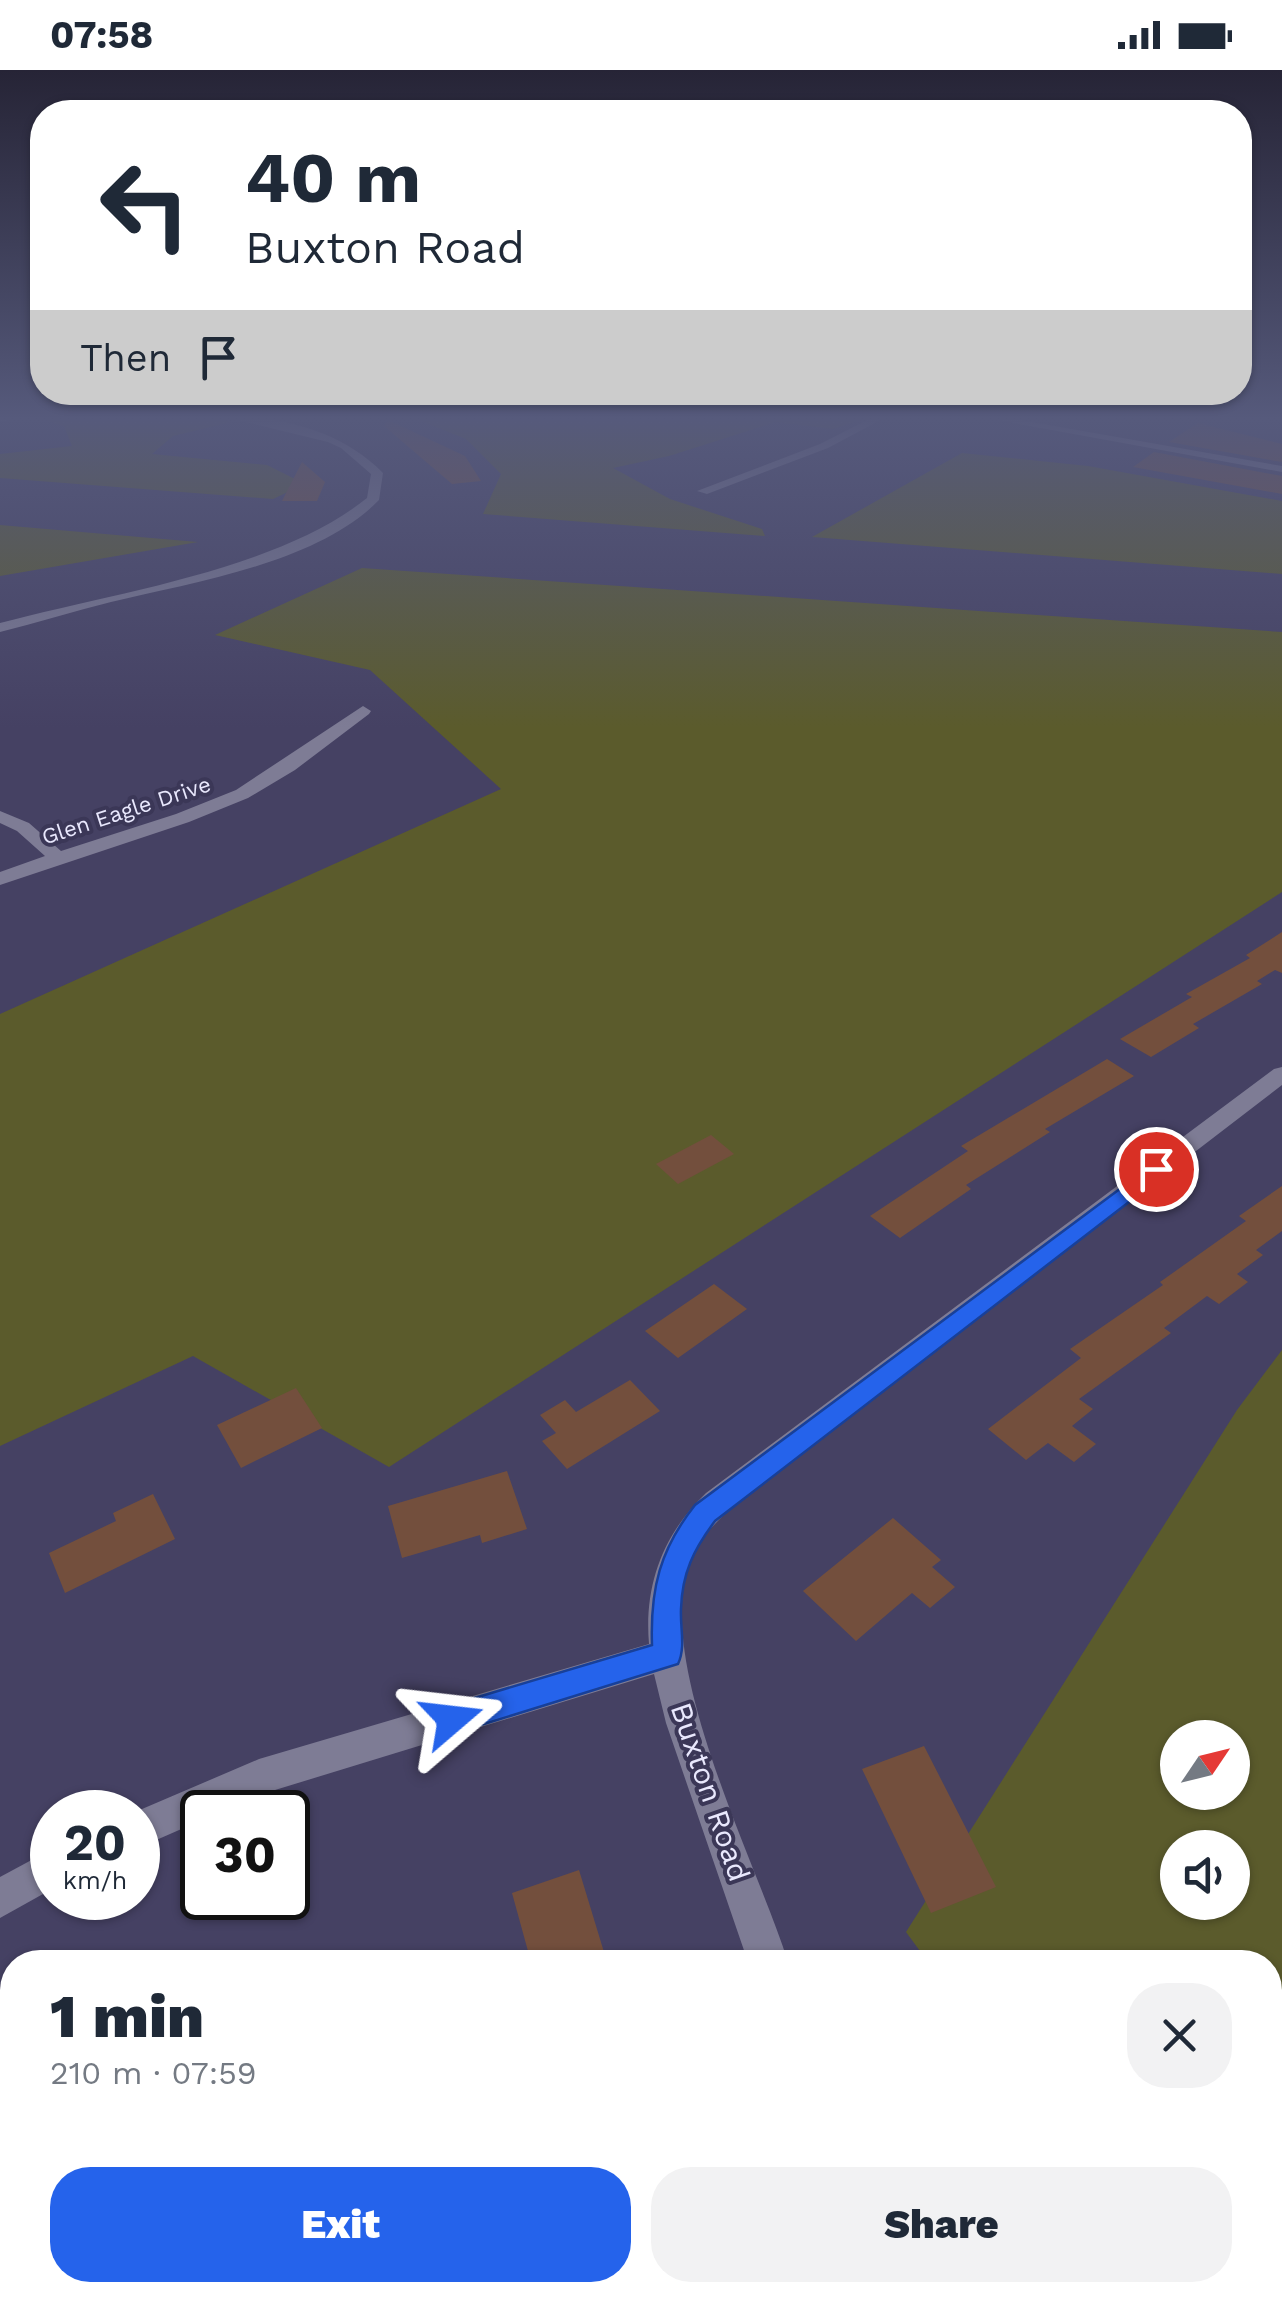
<!DOCTYPE html>
<html lang="en">
<head>
<meta charset="utf-8">
<style>
	:root { --surface:#fff; --page:#f2f2f3; --text:#1f2937; --muted:#747a83; --accent:#2563eb }
	body { margin:0; font-family:"Work Sans",sans-serif; background:var(--page); color:var(--text); height:100vh; display:flex; flex-direction:column; font-size:38px; white-space:nowrap }
	* { box-sizing:border-box; margin:0 }
	p { font-size:32px; color:var(--muted) }
	.icon { flex:none; width:55px; height:55px; fill:none; stroke:currentColor; stroke-width:2; stroke-linecap:round; stroke-linejoin:round }
	.map { position:relative; flex:1; overflow:hidden }
	.side { position:absolute; left:0px; top:1880px; width:1282px; height:352px; display:flex; flex-direction:column; background:var(--surface); border-radius:40px 40px 0 0; box-shadow:0 2px 8px #0004 }
	.side>* { flex:none }
	.banner { position:absolute; left:30px; top:30px; width:1222px; height:305px; border-radius:40px; box-shadow:0 2px 8px #0004; background:#fff; color:var(--text); overflow:hidden }
	.needle { width:65px; rotate:55deg }
	.controls { position:absolute; left:1160px; top:1650px; display:grid; gap:20px }
	.controls a { display:grid; place-items:center; width:90px; height:90px; border-radius:50%; background:var(--surface); box-shadow:0 2px 8px #0004; font-size:50px }
	.speed { position:absolute; left:30px; top:1720px; display:flex; gap:20px; font-size:50px; font-weight:700; text-align:center }
	.speed>* { display:grid; place-content:center; width:130px; height:130px; border-radius:50%; background:var(--surface); box-shadow:0 2px 8px #0004; line-height:1 }
	.speed small { font-size:25px; font-weight:400 }
	.speed .limit { border:5px solid #111; border-radius:15px; background:#fff; color:#111 }
	.pin { position:absolute; display:grid; place-items:center; width:85px; height:85px; color:#fff; margin:-42px; border:5px solid #fff; border-radius:50%; box-shadow:0 2px 10px #0007 }
	.me { position:absolute; width:110px; margin:-55px; rotate:73deg; stroke-linejoin:round; filter:drop-shadow(0 0 8px #0008) }
	.turn { display:flex; align-items:center; gap:35px; height:210px; padding:0 50px; font-size:45px }
	.turn .icon { width:130px; height:130px; stroke-width:2.5 }
	.turn b { display:block; font-size:70px; line-height:85px }
	.then { display:flex; align-items:center; height:95px; padding:0 50px; background:#0003; gap:20px; font-size:38px }
	.round { display:grid; place-items:center; flex:none; width:105px; height:105px; border-radius:40px; background:var(--page) }
	.head { display:flex; align-items:center; justify-content:space-between; height:170px; padding:0 50px }
	h1 { font-size:60px; font-weight:800; line-height:75px }
	.primary-button { display:flex; gap:20px; margin-top:auto; padding:20px 50px }
	.primary-button a { flex:1; height:115px; border-radius:40px; background:var(--accent); color:#fff; font-size:40px; font-weight:800; line-height:115px; text-align:center }
	.primary-button a+a { background:var(--page); color:var(--text) }
	.status { display:flex; justify-content:space-between; align-items:center; height:70px; padding:0 50px; background:var(--surface); direction:ltr }
	.status svg { height:28px; fill:currentColor }
	.map>svg:first-child { display:block }
</style>
</head>
<body>
<div class="status"><b>07:58</b><svg viewBox="0 0 49 12"><path d="M0 12V9h3v3zM5 12V6h3v6zM10 12V3h3v9zM15 12V0h3v12zM26 1h20v11H26zM47 4h2v5h-2z"/></svg></div>
<div class="map">
<svg width="1282" height="2232" viewBox="0 0 1282 2232">
	<rect width="100%" height="100%" fill="#454163"/>
	<g fill="#5b5b2c" fill-rule="evenodd">
		<path d="M33,346H116L122,350L199,346L231,352L173,366L152,384L267,395L305,414L273,429L0,408V384L72,376L64,356Z"/>
		<path d="M409,346H866L869,347L833,359L776,352L669,386L613,398L670,429L762,459L765,466L483,444L501,404L466,369Z"/>
		<path d="M962,383L1088,396L1282,431V504L812,467Z"/>
		<path d="M0,455L198,472L0,506Z"/>
		<path d="M362,498L1282,562V822L389,1397L193,1286L0,1376V944L501,719L370,600L215,565Z"/>
		<path d="M1282,1280V2232H1179L1170,2220H1270V1892H928L906,1862L1237,1340ZM1178,1668H1232V1722H1178ZM1178,1778H1232V1832H1178Z"/>
		<path d="M254,2220H429L433,2232H241Z"/>
	</g>
	<g fill="#734f3d">
		<path d="M388,350L465,386L481,411L452,414L384,356Z"/>
		<path d="M1198,353L1282,374V392L1169,372Z"/>
		<path d="M1154,382L1282,406V424L1133,397Z"/>
		<path d="M302,392L325,412L317,431H282Z"/>
		<path d="M1282,862V903L1275,900L1257,911L1262,914L1193,954L1199,958L1151,987L1120,969L1192,927L1186,924L1250,888L1246,885Z"/>
		<path d="M1107,989L1134,1006L1045,1059L1050,1062L966,1115L971,1119L900,1168L870,1146L968,1081L961,1076Z"/>
		<path d="M711,1065L734,1084L678,1114L656,1094Z"/>
		<path d="M1282,1116V1161L1256,1180L1263,1185L1237,1204L1248,1212L1219,1234L1207,1226L1164,1258L1171,1263L1079,1329L1093,1339L1072,1356L1096,1374L1074,1392L1048,1373L1026,1390L988,1359L1081,1288L1070,1279L1163,1215L1160,1212L1246,1151L1239,1146Z"/>
		<path d="M714,1214L747,1239L678,1288L645,1261Z"/>
		<path d="M630,1310L660,1341L567,1399L542,1371L556,1363L540,1345L565,1330L576,1342Z"/>
		<path d="M296,1318L322,1358L241,1398L217,1355Z"/>
		<path d="M507,1401L527,1459L482,1473L480,1465L402,1488L388,1436Z"/>
		<path d="M153,1424L175,1469L65,1523L49,1483L116,1451L113,1443Z"/>
		<path d="M893,1448L941,1490L932,1497L955,1517L930,1538L912,1523L856,1571L803,1521Z"/>
		<path d="M924,1676L996,1817L931,1843L862,1699Z"/>
		<path d="M579,1800L607,1892H531L512,1823Z"/>
	</g>
	<g fill="none" stroke-linecap="round" stroke-linejoin="round">
		<g fill="#7e7c95" fill-rule="evenodd">
			<path d="M0,346H34L0,352Z"/>
			<path d="M221,346C280,346 341,360 383,403L379,430C318,493 194,512 111,532C74,541 37,553 0,562V553C112,523 278,500 367,428L371,404L341,378L328,372Z"/>
			<path d="M875,346H888L828,378L707,424L697,421L820,374Z"/>
			<path d="M975,346H998L1282,396V402Z"/>
			<path d="M363,636L371,641L369,644L295,700L248,728L189,752L0,815V802L45,786L17,761L0,753V741L29,753L61,781L176,744L236,720Z"/>
			<path d="M1282,997V1015L736,1434C719,1449 701,1466 692,1487C648,1585 757,1792 788,1892H748L666,1653L654,1604L262,1724L220,1742H202V1750L138,1778L135,1742L259,1689L649,1574C644,1515 663,1464 706,1423L1274,999Z"/>
			<path d="M52,1779V1819L0,1848V1807Z"/>
			<path d="M860,2220H906L911,2232H865Z"/>
		</g>
	</g>
	<linearGradient id="sky" x2="0" y2="1"><stop stop-color="#262436"/><stop offset="0.53" stop-color="#565a7c"/><stop offset="1" stop-color="#565a7c" stop-opacity="0"/></linearGradient>
	<rect width="1282" height="658" fill="url(#sky)"/>
	<path fill="#2563eb" stroke="#184099" stroke-width="2.5" d="M1156,1092L1167,1099L1164,1105L715,1451C694,1479 682,1503 681,1539C680,1558 686,1577 678,1594L452,1664L441,1659L436,1649L441,1638L652,1575C650,1519 660,1479 695,1435Z"/>
	<g text-anchor="middle" stroke-width="8" stroke-linejoin="round" paint-order="stroke">
		<g font-size="22" fill="#e9e8fd" stroke="#3b3757">
			<text transform="translate(126 740) rotate(-18)" y="8">Glen Eagle Drive</text>
		</g>
		<g font-size="30" fill="#e9e8fd" stroke="#3b3757">
			<text transform="translate(710 1722) rotate(71)" y="10">Buxton Road</text>
		</g>
	</g>
</svg>
<div class="controls">
<a><svg class="needle" viewBox="-14 -14 28 28"><path d="M0-13l5 13h-10z" fill="#e53935"/><path d="M0 13l5-13h-10z" fill="#747a83"/></svg></a>
<a><svg class="icon" aria-label="sound" viewBox="0 0 24 24"><path d="M4 9h4l5-4v14l-5-4H4zM17 9q2 3 0 6"/></svg></a>
</div>
<div class="speed"><div>20<small>km/h</small></div><div class="limit">30</div></div>
<div class="pin" style="left:1156px;top:1099px;background:#d93025"><svg class="icon" aria-label="arrive" viewBox="0 0 24 24"><path d="M6 21V4h12l-3 4 3 4H6"/></svg></div>
<svg class="me" style="left:452px;top:1649px" viewBox="-20 -20 40 40"><path d="M0-17L14 15 0 8-14 15z" fill="#2563eb" stroke="#fff" stroke-width="4"/></svg>
<div class="banner">
<div class="turn"><svg class="icon" aria-label="left" viewBox="0 0 24 24"><path d="M17 20v-9H6M10 6l-5 5 5 5"/></svg><div><b>40 m</b>Buxton Road</div></div>
<div class="then">Then<svg class="icon" aria-label="arrive" viewBox="0 0 24 24"><path d="M6 21V4h12l-3 4 3 4H6"/></svg></div>
</div>
<section class="side">
<div class="head"><div><h1>1 min</h1><p>210 m · 07:59</p></div><a class="round"><svg class="icon" aria-label="close" viewBox="0 0 24 24"><path d="M6 6l12 12M18 6L6 18"/></svg></a></div>
<div class="primary-button"><a>Exit</a><a>Share</a></div>
</section>
</div>
</body>
</html>
